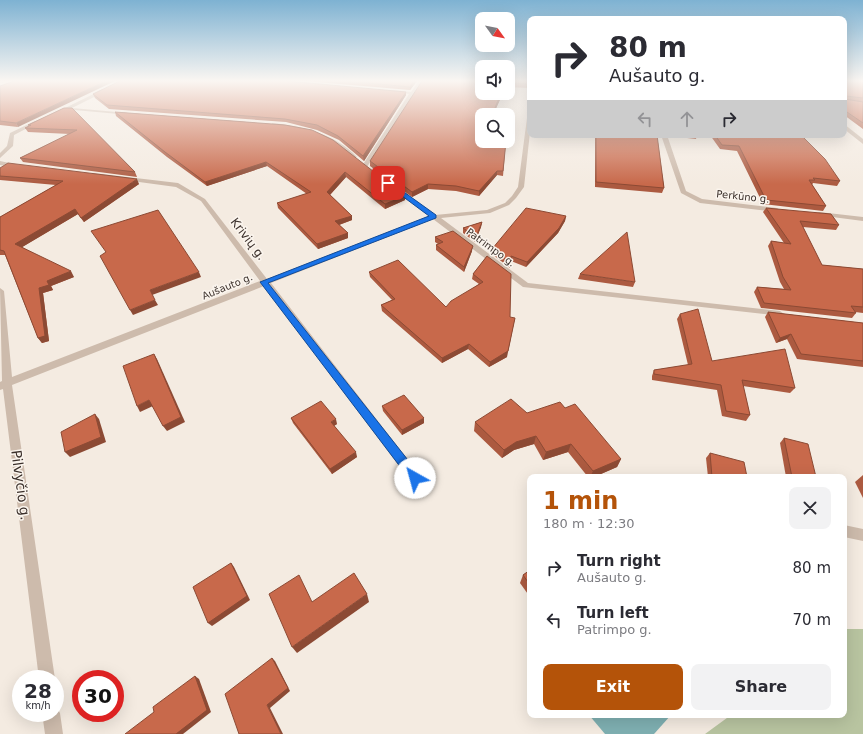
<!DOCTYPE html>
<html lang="en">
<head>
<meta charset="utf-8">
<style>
	:root { --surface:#fff; --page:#f2f2f3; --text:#2b2b33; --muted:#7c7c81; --accent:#b45309 }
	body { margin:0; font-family:"DejaVu Sans",sans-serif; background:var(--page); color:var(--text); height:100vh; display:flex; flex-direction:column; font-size:15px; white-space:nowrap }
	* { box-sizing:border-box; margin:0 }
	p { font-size:13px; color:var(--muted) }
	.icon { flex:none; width:22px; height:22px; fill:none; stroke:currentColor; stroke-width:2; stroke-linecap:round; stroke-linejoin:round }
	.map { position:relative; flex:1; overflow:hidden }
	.panel { position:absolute; left:527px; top:474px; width:320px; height:244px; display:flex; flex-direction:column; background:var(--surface); border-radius:8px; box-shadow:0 4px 16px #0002 }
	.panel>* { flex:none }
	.top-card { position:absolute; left:527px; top:16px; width:320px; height:122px; border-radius:8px; box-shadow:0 4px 16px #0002; background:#fff; color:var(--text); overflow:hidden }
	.needle { width:26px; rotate:123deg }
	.fabs { position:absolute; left:475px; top:12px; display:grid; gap:8px }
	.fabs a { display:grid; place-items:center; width:40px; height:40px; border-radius:8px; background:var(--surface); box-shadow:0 4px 16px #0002; font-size:20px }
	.speed { position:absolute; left:12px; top:670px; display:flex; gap:8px; font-size:20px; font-weight:700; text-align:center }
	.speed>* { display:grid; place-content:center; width:52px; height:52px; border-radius:50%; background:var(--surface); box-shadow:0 4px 16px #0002; line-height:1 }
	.speed small { font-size:10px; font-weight:400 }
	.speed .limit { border:6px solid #d22; background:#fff; color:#111 }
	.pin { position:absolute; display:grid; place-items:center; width:34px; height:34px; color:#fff; margin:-17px; border-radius:8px; box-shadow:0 2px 6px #0006 }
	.me { position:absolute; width:44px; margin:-22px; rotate:322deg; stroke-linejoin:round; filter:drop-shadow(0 0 3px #0008) }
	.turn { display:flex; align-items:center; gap:14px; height:84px; padding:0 16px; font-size:18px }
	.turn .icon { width:52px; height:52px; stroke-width:2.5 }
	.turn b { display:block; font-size:28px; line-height:34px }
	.lanes { display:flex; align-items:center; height:38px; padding:0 16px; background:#0003; justify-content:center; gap:20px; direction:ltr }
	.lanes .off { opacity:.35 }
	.round { display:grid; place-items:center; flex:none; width:42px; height:42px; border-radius:8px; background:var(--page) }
	.summary { display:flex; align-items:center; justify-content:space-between; height:68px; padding:0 16px }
	h1 { font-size:24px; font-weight:700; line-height:30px; color:var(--accent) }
	.action { display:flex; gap:8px; margin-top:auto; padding:8px 16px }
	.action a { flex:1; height:46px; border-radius:8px; background:var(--accent); color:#fff; font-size:16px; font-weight:700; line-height:46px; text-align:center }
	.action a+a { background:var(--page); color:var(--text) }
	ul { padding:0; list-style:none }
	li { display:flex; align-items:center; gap:12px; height:52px; padding:0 16px }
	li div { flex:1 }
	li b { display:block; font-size:15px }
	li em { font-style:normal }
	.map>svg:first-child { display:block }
</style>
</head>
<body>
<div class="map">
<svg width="863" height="734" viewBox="0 0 863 734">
	<rect width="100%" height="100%" fill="#f4ebe1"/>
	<path fill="#b8c4a0" d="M844,629H863V734H705L731,715H844Z"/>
	<path fill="#7fb0b2" d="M589,715H671L654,734H605Z"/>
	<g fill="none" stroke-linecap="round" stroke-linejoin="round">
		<g fill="#cdbbac" fill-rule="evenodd">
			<path d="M120,81H126L72,108L128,113L130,115L63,109Z"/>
			<path d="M419,81H423L367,167H363L362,166L409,94L392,91L394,90L411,92Z"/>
			<path d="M530,109V132L524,187L516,198L509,205L490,213L441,218L528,283L780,311L784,314L783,316L523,287L433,219L271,283L419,474L421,478L419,482L415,483L411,482L264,286L12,385L55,679H39L3,389L0,390V382L2,381L0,288L4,291L12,377L260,281L201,201L176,187L95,176L93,175V173L178,183L205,199L267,279L429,216L393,189V187H397L435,215L487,210L505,203L512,196L518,187L528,110Z"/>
			<path d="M35,121L39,122L14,135L13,146L0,158V153L7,146L10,133Z"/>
			<path d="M272,123C303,126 335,134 357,157L352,158C335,145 317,133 296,129C287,128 279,128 270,126Z"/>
			<path d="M844,124L863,139V144L844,129Z"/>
			<path d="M661,135H667L686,191L702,199L777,208L780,210L777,212L700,203L681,193Z"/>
			<path d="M0,161L23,166L20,168L0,165Z"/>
			<path d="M819,212L863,217V221L817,215L816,214Z"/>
			<path d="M844,525L863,529V541L844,537Z"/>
			<path d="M55,706L60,713L63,734H45L42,713H55Z"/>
		</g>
	</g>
	<g fill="#ac5a40">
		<path d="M305,81H417L410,90Z"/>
		<path d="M508,81H530V88L508,87Z"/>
		<path d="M844,81H863V102L852,101L863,102V129L844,115Z"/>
		<path d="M0,86L18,127L0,125Z"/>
		<path d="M406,92V95L364,161L339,140L317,130L286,122L109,109L95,98L93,94Z"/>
		<path d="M482,93H503L493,115H482V141H506L503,176L497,175L479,196L456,191L428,189L412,197L370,166V161Z"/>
		<path d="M64,108L135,172L137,177L23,162L20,158L70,134L28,132L25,128L29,126L28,125Z"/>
		<path d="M115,112L285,125L405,196V200L385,209L346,177L330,195L352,216V220L339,225L348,233V238L318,249L278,208L277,203L307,194L267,166L207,186L167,157L116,116Z"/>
		<path d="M595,135H657L664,188L662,193L595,187Z"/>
		<path d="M668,135H697L696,139L669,136Z"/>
		<path d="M710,135H801L840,181L837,186L813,183L812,185L826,206L823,211L763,204L737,151L720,149Z"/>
		<path d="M0,168L139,184L84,222L78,214L22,247L74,277L51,286L53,290L43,293L49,341L42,343L38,338L5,255H0V217L56,185L0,180Z"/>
		<path d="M766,208L839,225L836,230L803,227L822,265L863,269V313L855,312L856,313L852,318L761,308L754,292L757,287L784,289L780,282L768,246L771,241L784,243L763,212Z"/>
		<path d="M566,216L565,221L558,233L526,267L511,261L510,268L492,254V249Z"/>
		<path d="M482,222L481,227L475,242L463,233V228Z"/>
		<path d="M435,237L472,251L464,272L436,250V245L438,244L435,242Z"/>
		<path d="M487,256L507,357L489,367L468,349L442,363L382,311L381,305L392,300L370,277L369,272L446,307L479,284L472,279L473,274Z"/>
		<path d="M580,274L635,282L633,287L578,279Z"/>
		<path d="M768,312L863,323V367L797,359L787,339L776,343L765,317Z"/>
		<path d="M680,314L712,361L795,388L790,393L743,386L750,415L746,421L722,416L717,390L652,380V376L654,370L688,365L677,319Z"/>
		<path d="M382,406L424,423L402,435L383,411Z"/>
		<path d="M565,408L621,459L617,467L594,477H588L568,452L543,460L534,444L514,450L502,458L474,431L475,422L527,413Z"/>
		<path d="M291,418L337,424L334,426L357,457L332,474L293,423Z"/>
		<path d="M784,438L816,477H786L780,443Z"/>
		<path d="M710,453L747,477H708L706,458Z"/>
		<path d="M863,475V498L855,482Z"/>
		<path d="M530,570V597L520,583L523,575Z"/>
	</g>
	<g fill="#8c4a34">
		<path d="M106,81H115L18,127L16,123Z"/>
		<path d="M414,81H417L410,90V87Z"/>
		<path d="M406,92V95L364,161L363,156Z"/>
		<path d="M501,93H503L493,115H492Z"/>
		<path d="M266,162L267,166L207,186L205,182Z"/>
		<path d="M497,171V175L479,196V191Z"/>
		<path d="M345,172L346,177L328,197L327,192Z"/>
		<path d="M137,179L139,184L84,222L81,218Z"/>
		<path d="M428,184V189L412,197V192Z"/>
		<path d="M405,196V200L385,209V204Z"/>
		<path d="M75,209L78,214L19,249L15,244Z"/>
		<path d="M352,216V220L336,226L335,221Z"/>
		<path d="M566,216L565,221L558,233L526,267L527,262Z"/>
		<path d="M482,222L481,227L475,242L476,237Z"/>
		<path d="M348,233V238L318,249L317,244Z"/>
		<path d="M473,246L472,251L464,272V267Z"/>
		<path d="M71,271L74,277L51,286L53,290L43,293L49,341L42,343L38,338L39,288L47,281Z"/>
		<path d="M199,272L201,277L152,295L150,290Z"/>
		<path d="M155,300L158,305L133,315L130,310Z"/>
		<path d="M515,318L507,357L489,367L490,362Z"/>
		<path d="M791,334L787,339L776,343L780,338Z"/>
		<path d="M469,344L468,349L442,363V358Z"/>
		<path d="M154,354L157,359L185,422L167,431L163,426Z"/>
		<path d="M149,400L153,406L140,412L137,406Z"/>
		<path d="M95,414L99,419L106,442L70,457L65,452Z"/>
		<path d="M424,418V423L402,435V430Z"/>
		<path d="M336,419L337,424L332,427L331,422Z"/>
		<path d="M536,436L534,444L514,450L502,458L504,450L516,442Z"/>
		<path d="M571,444L568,452L543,460L546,452Z"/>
		<path d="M356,452L357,457L332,474L330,469Z"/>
		<path d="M621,459L617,467L594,477H590L593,471Z"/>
		<path d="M231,563L234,567L250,600L212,626L208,623Z"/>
		<path d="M367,594L369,602L297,653L292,647Z"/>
		<path d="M272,658L275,661L290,691L270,708L283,734H281L267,705Z"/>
		<path d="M195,676L199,679L211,712L183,734H176Z"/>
	</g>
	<g fill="#c8694b" stroke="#8c4a34">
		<path d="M14,81H106L16,123L0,121V86Z"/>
		<path d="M120,81H287L406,92L363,156L338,136L317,125L285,119L107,105L93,94Z"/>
		<path d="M346,81H414L410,87Z"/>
		<path d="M422,81H482V93H501L492,115H482V141H506L503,171H497L479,191L456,186L428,184L412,192L370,161Z"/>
		<path d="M508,81H530V84L508,83Z"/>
		<path d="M844,81H863V98L846,96L845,99L863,102V123L844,110Z"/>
		<path d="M64,108H72L135,172L20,158L77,130L25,128L31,125H28Z"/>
		<path d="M115,112L285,125L312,130L333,140L405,196L385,204L345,172L327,192L352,216L335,221L348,233L317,244L277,203L311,192L266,162L205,182L165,152Z"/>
		<path d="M596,135H657L664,188L596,182Z"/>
		<path d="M715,135H801L825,159L840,181L813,178L815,180H809L826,206L766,200L739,146L722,145Z"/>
		<path d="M8,163L137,179L81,218L75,209L15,244L71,271L47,281L49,285L39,288L45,336L38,338L4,251L0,250V217L63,181L0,176V168Z"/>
		<path d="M526,208L566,216L559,228L527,262L511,256V263L492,249Z"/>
		<path d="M766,208L831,214L839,225L800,221L822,265L863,269V307L851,306L856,313L764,303L757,287L791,290L783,277L771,241L791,244Z"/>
		<path d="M158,210L199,272L150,290L155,300L130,310L100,256L106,252L91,231Z"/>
		<path d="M482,222L476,237L463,228Z"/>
		<path d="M453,231L473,246L464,267L436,245L443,242L435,237Z"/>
		<path d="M627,232L635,282L580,274Z"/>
		<path d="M487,256L511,274L510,317L515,318L508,351L490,362L469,344L442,358L381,305L395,299L369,272L398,260L446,307L451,301L483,282L473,274Z"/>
		<path d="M698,309L712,361L785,349L795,388L742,380L750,415L726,411L721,385L654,374V370L692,364L680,314Z"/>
		<path d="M768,312L863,323V361L801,354L791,334L780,338Z"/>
		<path d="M154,354L181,417L163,426L149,400L137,406L123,366Z"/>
		<path d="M404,395L424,418L402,430L382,406Z"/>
		<path d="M511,399L527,413L560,402L565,408L575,404L621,459L593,471L571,444L546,452L536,436L516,442L504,450L475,422Z"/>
		<path d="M321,401L336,419L331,422L356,452L330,469L291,418Z"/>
		<path d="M95,414L101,437L65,452L61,432Z"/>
		<path d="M784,438L808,444L816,477H792Z"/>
		<path d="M710,453L744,462L747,477H712Z"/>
		<path d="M231,563L247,596L208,623L193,587Z"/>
		<path d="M530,570V585L523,575Z"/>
		<path d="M354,573L367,594L292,647L269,594L299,575L312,602Z"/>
		<path d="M272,658L288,688L267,705L281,734H239L225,694Z"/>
		<path d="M195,676L207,710L176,734H125L154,712L153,707Z"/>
	</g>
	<linearGradient id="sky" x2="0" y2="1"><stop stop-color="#7eb2d2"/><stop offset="0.44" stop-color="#faf6f2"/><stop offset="1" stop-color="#faf6f2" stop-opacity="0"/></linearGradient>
	<rect width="863" height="184" fill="url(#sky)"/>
	<path fill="#1a73e8" stroke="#114b97" d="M386,182H390L436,215V218L268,283L419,474L420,478L419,481L415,483L411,481L260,282L429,216L386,184Z"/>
	<g text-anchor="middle" stroke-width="3" stroke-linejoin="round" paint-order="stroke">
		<g font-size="10" fill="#3b302b" stroke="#fbf5ee">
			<text transform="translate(743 196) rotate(6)" y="4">Perkūno g.</text>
			<text transform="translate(491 247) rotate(36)" y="4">Patrimpo g.</text>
			<text transform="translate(227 286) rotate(-22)" y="4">Aušauto g.</text>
		</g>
		<g font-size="12" fill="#3b302b" stroke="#fbf5ee">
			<text transform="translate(248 239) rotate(53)" y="4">Krivių g.</text>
		</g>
		<g font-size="14" fill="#3b302b" stroke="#fbf5ee">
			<text transform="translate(21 485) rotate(82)" y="5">Pilvyčio g.</text>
		</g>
	</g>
</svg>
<div class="fabs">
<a><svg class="needle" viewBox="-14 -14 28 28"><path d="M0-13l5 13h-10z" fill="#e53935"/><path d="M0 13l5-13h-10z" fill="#7c7c81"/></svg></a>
<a><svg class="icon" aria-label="sound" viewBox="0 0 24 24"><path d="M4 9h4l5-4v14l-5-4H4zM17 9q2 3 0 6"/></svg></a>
<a><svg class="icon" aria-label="search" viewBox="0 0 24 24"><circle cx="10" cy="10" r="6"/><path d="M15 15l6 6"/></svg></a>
</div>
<div class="speed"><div>28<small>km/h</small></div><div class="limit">30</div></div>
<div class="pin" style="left:388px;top:183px;background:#d93025"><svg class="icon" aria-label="arrive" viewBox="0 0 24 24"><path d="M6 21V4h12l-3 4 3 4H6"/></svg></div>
<svg class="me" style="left:415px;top:478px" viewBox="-20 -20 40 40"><circle r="19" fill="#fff"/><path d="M0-13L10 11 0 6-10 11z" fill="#1a73e8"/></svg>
<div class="top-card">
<div class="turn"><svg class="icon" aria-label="right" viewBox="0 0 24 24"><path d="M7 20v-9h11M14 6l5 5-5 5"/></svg><div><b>80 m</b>Aušauto g.</div></div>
<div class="lanes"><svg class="icon off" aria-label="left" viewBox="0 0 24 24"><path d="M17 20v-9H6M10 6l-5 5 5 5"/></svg><svg class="icon off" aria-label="ahead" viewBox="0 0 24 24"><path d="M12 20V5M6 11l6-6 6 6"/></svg><svg class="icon" aria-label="right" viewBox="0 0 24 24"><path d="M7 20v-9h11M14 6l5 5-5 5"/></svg></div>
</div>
<section class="panel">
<div class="summary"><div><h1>1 min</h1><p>180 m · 12:30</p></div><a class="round"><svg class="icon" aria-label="close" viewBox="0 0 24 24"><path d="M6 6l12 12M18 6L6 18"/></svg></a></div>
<ul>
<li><svg class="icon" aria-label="right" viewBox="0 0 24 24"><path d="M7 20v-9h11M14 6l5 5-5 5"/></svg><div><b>Turn right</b><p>Aušauto g.</p></div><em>80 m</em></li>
<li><svg class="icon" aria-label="left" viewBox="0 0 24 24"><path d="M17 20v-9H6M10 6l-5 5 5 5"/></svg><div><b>Turn left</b><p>Patrimpo g.</p></div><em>70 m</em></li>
</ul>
<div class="action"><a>Exit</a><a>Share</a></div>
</section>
</div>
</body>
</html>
